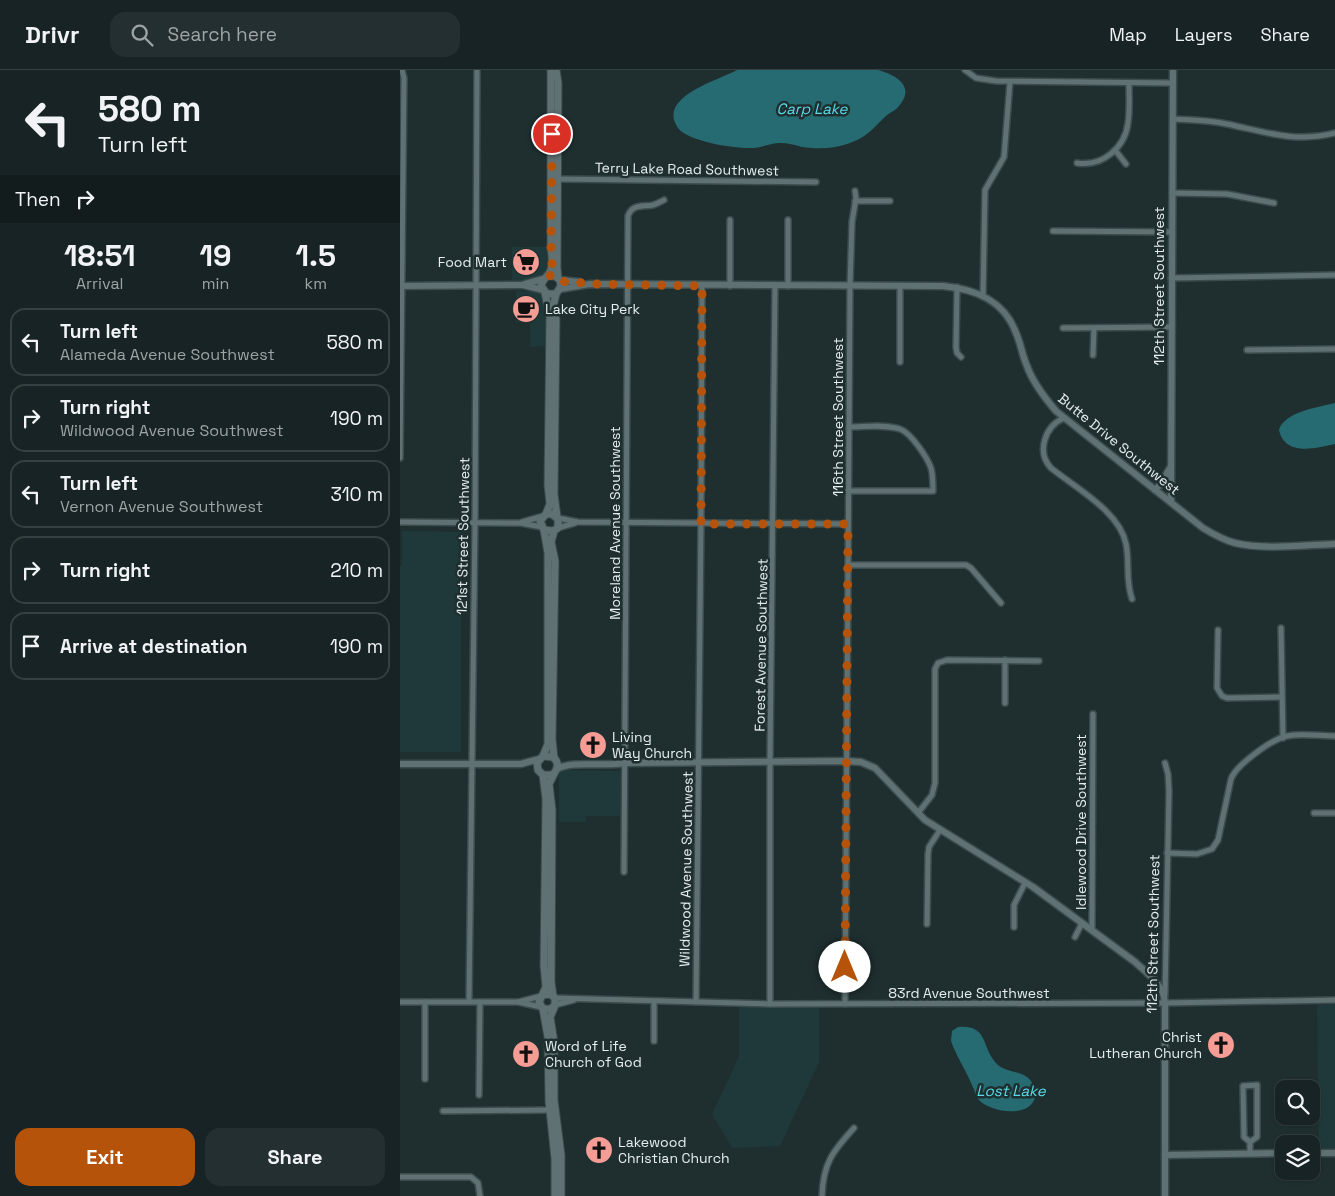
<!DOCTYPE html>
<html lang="en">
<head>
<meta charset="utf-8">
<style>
	:root { --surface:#172324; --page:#242f31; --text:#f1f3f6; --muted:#9ea4a6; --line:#364041; --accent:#b45309 }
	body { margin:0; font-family:"Space Grotesk",sans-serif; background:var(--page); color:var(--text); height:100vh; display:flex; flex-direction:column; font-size:19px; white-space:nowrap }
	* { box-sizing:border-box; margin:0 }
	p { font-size:16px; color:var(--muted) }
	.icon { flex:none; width:28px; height:28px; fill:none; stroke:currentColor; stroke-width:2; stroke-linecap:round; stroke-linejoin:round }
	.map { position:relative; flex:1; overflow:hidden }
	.side { display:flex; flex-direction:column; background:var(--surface); width:400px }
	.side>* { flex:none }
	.guide { background:#172324; color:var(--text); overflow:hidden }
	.controls { position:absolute; left:875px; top:1010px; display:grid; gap:10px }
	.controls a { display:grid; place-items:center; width:45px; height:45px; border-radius:10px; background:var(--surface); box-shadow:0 1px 4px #0004,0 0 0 1px var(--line); font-size:25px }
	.pin { position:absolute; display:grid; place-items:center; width:42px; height:42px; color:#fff; margin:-21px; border:2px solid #fff; border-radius:50%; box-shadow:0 1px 5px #0007 }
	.me { position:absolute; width:55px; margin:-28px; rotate:0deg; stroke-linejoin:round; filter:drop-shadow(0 0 4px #0008) }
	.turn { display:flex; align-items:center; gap:18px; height:105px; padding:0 15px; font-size:22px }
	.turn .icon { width:65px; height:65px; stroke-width:2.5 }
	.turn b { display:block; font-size:35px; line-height:42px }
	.then { display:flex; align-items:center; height:48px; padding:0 15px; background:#0003; gap:10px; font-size:19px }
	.eta { display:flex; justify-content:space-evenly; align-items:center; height:85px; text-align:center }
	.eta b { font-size:30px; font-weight:700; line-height:35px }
	.primary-button { display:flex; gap:10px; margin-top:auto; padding:10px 15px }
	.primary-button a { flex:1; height:58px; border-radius:15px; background:var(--accent); color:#fff; font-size:20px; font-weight:700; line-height:58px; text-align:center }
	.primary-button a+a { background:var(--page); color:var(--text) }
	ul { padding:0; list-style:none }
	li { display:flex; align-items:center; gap:15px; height:68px; margin:0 10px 8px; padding:0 5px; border:2px solid var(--line); border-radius:15px }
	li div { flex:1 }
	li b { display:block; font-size:19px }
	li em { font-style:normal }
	header { display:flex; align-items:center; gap:30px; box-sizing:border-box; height:70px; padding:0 25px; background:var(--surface); border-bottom:1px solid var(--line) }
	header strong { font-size:24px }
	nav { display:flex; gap:28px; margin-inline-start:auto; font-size:18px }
	.search { width:350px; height:45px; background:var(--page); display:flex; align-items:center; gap:12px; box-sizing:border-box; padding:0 18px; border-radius:15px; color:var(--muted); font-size:19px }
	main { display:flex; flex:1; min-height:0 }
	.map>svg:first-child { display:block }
</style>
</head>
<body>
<header>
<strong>Drivr</strong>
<div class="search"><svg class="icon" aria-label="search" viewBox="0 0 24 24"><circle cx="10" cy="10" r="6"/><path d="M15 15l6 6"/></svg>Search here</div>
<nav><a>Map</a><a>Layers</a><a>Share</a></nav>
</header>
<main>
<section class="side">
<div class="guide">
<div class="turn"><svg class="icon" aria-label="left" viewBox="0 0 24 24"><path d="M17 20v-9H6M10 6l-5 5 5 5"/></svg><div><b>580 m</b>Turn left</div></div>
<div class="then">Then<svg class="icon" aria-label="right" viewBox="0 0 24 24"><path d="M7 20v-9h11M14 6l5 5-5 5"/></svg></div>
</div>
<div class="eta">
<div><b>18:51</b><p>Arrival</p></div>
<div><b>19</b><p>min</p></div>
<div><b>1.5</b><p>km</p></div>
</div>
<ul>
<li><svg class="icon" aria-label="left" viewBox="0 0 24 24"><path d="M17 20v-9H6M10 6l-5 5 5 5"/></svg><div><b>Turn left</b><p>Alameda Avenue Southwest</p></div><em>580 m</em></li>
<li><svg class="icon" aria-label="right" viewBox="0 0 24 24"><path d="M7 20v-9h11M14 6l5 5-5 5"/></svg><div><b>Turn right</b><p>Wildwood Avenue Southwest</p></div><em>190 m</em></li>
<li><svg class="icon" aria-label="left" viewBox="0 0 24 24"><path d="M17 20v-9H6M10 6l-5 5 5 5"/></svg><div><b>Turn left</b><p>Vernon Avenue Southwest</p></div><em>310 m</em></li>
<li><svg class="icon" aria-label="right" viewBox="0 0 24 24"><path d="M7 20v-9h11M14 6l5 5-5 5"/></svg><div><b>Turn right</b></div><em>210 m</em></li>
<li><svg class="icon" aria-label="arrive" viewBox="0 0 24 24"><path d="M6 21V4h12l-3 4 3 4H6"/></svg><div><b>Arrive at destination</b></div><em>190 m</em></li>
</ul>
<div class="primary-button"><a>Exit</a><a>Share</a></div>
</section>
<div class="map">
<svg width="935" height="1126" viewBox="0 0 935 1126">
	<rect width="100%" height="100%" fill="#1f2f30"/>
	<g fill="#1f393b">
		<rect x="112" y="177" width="35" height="33"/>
		<path d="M116,221H143L147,227V276L130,277V253L116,252Z"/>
		<path d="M2,461L61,462V682H0V496H2Z"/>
		<path d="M159,700L220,701V746H186V752H159Z"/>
		<path d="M935,934V1078H919L917,935Z"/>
		<path d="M339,936H419V992L380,1076L332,1078L312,1044L339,987Z"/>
	</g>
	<g fill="#266b72">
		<path d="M337,0H478C496,5 516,16 499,36C496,40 491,42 487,45C472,59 468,67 447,74C432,79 418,79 402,77C395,75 388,73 380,73C371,73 363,77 354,78C336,79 289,72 278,58C256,27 319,10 337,0Z"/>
		<path d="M935,333V374C916,378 885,387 879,360C884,342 919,337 935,333Z"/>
		<path d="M558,957C588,955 581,975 595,992C605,1005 624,998 633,1014C636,1018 636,1024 635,1028C628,1049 589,1042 578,1029C575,1025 575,1020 572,1015C566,1000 556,986 551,971L552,961Z"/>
	</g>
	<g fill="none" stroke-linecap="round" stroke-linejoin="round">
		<g stroke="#3c4b4c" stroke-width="8">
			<g id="minor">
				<path d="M565,0L576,8L596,11L773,13"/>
				<path d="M773,49C791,50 809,50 827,54C866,62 894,73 935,63"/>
				<path d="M715,80L726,94"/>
				<path d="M677,93C702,97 725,78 728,53C730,40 729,27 729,14"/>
				<path d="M157,109L416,112"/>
				<path d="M772,123L827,124L874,133"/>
				<path d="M455,131H490"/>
				<path d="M388,150V216"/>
				<path d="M653,161L772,162"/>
				<path d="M771,208L935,205"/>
				<path d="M330,216V150"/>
				<path d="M557,217L556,277L557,283L561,287"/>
				<path d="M583,226L585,120L604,87L610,12"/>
				<path d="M663,258L771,257"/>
				<path d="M847,280L935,279"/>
				<path d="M693,285L694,258"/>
				<path d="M500,292V216"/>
				<path d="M664,348C645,356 636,382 651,398C676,418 720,442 726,474C730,494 725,508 732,529"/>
				<path d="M0,388L4,8L2,0"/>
				<path d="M448,421H533C533,414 533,405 531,398C527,387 511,363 500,359C484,354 465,357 449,357"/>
				<path d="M158,448L178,452L448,454"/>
				<path d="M0,452L120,453L142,457"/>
				<path d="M122,452L143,446"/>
				<path d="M158,458L175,453"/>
				<path d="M448,495H566L571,498L601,533"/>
				<path d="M881,558L883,668"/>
				<path d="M818,560L817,618L822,626L827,628L881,627"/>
				<path d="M605,633V590"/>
				<path d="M765,693L768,704L769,721L765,925"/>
				<path d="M518,743L532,725L535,713V599L538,593L547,590L639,591"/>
				<path d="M914,743H935"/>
				<path d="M767,783L797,784L812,779L818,770L831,709C836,695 872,669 887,666C902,663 920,666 935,666"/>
				<path d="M224,802L228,146C232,134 242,137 253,135C257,134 260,132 264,130"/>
				<path d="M527,854L528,784L529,777L540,760"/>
				<path d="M614,857V835L625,813"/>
				<path d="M692,860L693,644"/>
				<path d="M675,867L682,853"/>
				<path d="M155,928L370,934L765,933L935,930"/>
				<path d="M69,931L75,453L77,0"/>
				<path d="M0,932H118L141,937"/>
				<path d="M25,932V1009"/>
				<path d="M118,932L141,926"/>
				<path d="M296,932L301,453L302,216"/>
				<path d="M370,934V691L375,216"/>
				<path d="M445,934L450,216L452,152L456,128L455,121"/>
				<path d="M155,935L174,930"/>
				<path d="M254,971V931"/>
				<path d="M79,1025L80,932"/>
				<path d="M43,1041L150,1040"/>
				<path d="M850,1083V1072L857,1067V1015L843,1016L844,1067L850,1072"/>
				<path d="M0,1107H71L78,1113L80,1126"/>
				<path d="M422,1126C423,1093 433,1081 454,1058"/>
			</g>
		</g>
		<g stroke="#3c4b4c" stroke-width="9">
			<g id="tertiary">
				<path d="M160,210L179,212"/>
				<path d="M125,214L143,209"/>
				<path d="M0,216L123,215L143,220"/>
				<path d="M160,219L190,214L543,216C575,219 604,230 616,263C621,274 622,285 627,296C633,313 644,327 656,341L803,458C813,464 823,470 835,473C863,480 905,475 935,474"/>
				<path d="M755,420L760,415L770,398"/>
				<path d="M771,432L773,0"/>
				<path d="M0,694H121L139,689"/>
				<path d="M157,699C172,690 206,697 225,693L446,691L461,692L475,698L525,750L633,817L735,892C748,904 764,915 765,933V1126"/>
				<path d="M911,1083H935"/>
				<path d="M765,1085L884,1083"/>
			</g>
		</g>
		<g stroke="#3c4b4c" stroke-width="9">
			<g id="secondary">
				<path d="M156,0L158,13L157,198L158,208"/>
				<path d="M147,206H155L160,210L161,216L156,224H147L141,216C142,210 144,210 148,205C154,198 152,186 151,177V0"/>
				<path d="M145,223L150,246L148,415L150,434L146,444L140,451L144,460L153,461L158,458V449L152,444H146"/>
				<path d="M156,224L153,237L156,249L154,424L157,447"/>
				<path d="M154,461L151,472L155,491L152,669L154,688"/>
				<path d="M143,686L148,674V483L144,460"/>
				<path d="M143,705H152C159,699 159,692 153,687L143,686L137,693L138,700L143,705L146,729L144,896L146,917L139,932L143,939H151L155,935V928L150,924L143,925"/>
				<path d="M153,926L151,912L152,740L149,714L154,704"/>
				<path d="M154,938L150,947L154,972V1030L161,1085V1126"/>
				<path d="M143,939L148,967L149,1031L155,1089V1126"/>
			</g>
		</g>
		<use href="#minor" stroke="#5f7172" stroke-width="5"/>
		<use href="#tertiary" stroke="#5f7172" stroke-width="6"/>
		<use href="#secondary" stroke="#5f7172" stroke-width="7"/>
	</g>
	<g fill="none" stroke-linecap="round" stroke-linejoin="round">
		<path stroke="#b45309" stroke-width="9" stroke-dasharray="0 16.2" d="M152,64L151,177L152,194L147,206C156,204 158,210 166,212C174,213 182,212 190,214L302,216L301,454H448L445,897"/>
	</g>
	<defs>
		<g id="supermarket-disc" transform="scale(1.4375)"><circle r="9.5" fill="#f59c95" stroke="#1f2f30"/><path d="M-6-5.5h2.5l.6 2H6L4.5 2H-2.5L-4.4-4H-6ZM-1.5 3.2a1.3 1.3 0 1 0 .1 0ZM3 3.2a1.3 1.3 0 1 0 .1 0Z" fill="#111"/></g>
		<g id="cafe-disc" transform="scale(1.4375)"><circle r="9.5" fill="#f59c95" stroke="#1f2f30"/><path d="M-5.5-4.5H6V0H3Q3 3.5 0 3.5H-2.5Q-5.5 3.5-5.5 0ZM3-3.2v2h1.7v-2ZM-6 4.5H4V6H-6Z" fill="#111"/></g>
		<g id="church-disc" transform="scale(1.4375)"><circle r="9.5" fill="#f59c95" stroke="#1f2f30"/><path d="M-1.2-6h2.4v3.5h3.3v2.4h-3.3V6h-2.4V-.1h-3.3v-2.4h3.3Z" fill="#111"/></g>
	</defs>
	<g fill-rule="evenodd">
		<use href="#supermarket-disc" x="126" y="192"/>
		<use href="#cafe-disc" x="126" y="239"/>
		<use href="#church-disc" x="193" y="675"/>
		<use href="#church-disc" x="821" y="975"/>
		<use href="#church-disc" x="126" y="984"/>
		<use href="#church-disc" x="199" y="1080"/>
	</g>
	<g text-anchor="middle" stroke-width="5" stroke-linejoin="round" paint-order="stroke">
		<g font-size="14" fill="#e4eeef" stroke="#1f2f30">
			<text transform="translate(287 99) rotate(1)" y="5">Terry Lake Road Southwest</text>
			<text transform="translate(759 216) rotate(-90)" y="5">112th Street Southwest</text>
			<text transform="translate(438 347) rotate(-90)" y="5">116th Street Southwest</text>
			<text transform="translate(719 374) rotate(39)" y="5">Butte Drive Southwest</text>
			<text transform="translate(215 453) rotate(-90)" y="5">Moreland Avenue Southwest</text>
			<text transform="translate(63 466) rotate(-89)" y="5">121st Street Southwest</text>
			<text transform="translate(361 575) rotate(-89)" y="5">Forest Avenue Southwest</text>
			<text transform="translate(681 752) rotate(-90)" y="5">Idlewood Drive Southwest</text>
			<text transform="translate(286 799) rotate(-89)" y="5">Wildwood Avenue Southwest</text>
			<text transform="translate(753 864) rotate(-89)" y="5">112th Street Southwest</text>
			<text x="569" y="928">83rd Avenue Southwest</text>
		</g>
		<g font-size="14" fill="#e4eeef" stroke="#1f2f30" text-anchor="start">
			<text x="107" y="197" text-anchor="end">Food Mart</text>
			<text x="145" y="244">Lake City Perk</text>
			<text x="212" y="672">Living<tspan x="212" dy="16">Way Church</tspan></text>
			<text x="802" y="972" text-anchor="end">Christ<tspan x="802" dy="16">Lutheran Church</tspan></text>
			<text x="145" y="981">Word of Life<tspan x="145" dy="16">Church of God</tspan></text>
			<text x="218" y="1077">Lakewood<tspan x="218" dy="16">Christian Church</tspan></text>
		</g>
		<g font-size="15" font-style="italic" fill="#57dbe9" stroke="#1f2f30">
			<text x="412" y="44">Carp Lake</text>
			<text x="611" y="1026">Lost Lake</text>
		</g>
	</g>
</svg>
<div class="controls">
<a><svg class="icon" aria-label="search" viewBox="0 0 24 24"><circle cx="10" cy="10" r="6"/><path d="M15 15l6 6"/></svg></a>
<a><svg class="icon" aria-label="layers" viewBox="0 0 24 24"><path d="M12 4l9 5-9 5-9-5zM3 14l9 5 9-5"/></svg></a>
</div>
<div class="pin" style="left:152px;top:64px;background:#d93025"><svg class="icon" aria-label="arrive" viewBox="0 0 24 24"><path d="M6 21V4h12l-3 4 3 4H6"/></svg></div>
<svg class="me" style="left:445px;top:897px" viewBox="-20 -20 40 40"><circle r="19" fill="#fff"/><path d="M0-13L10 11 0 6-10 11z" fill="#b45309"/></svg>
</div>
</main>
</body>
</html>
